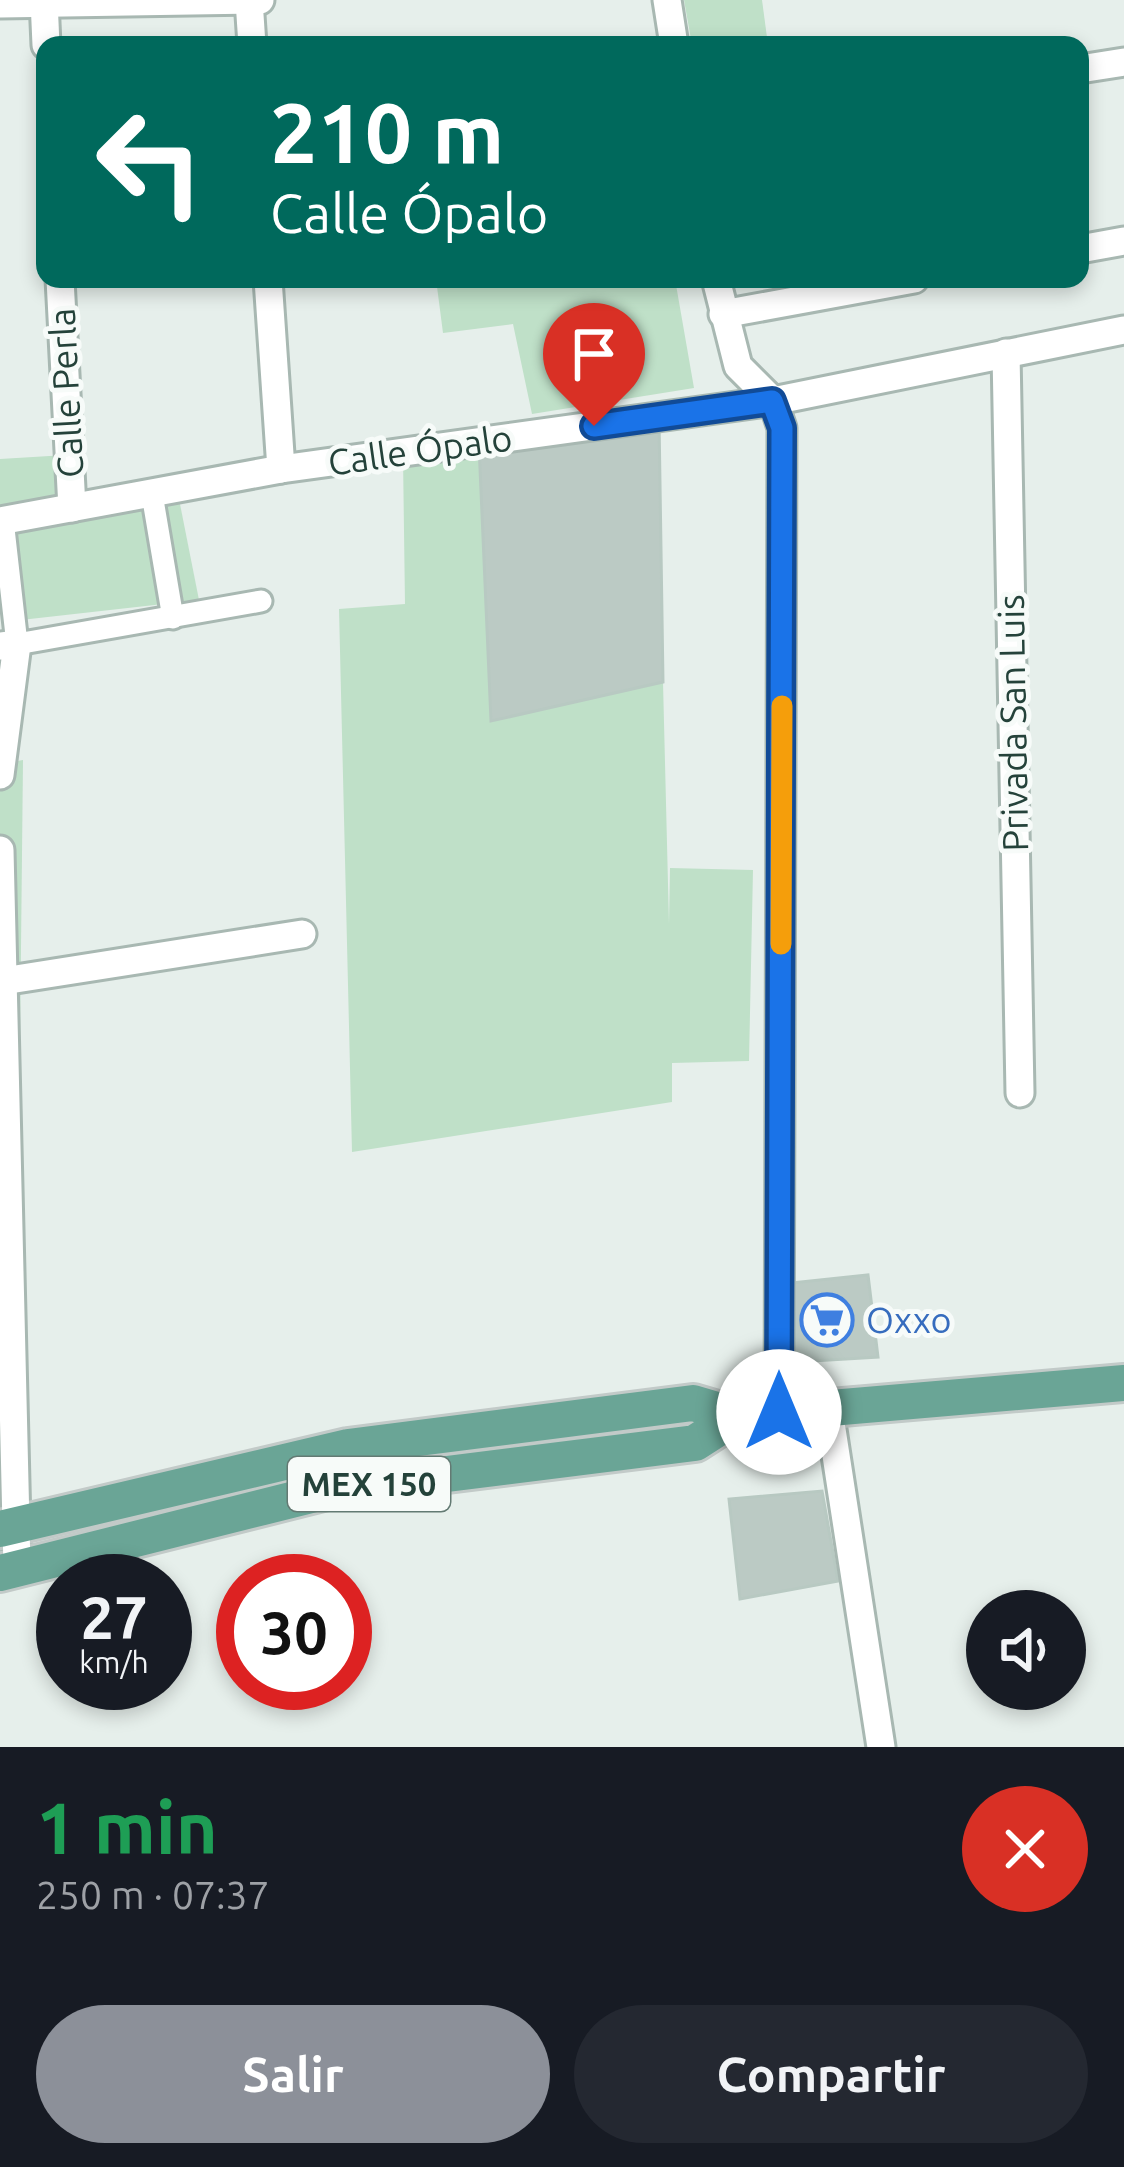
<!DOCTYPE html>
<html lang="es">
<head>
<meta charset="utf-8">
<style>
	:root { --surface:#171b24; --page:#242831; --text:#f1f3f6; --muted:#9ea1a6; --accent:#8c9099 }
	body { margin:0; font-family:Ubuntu,sans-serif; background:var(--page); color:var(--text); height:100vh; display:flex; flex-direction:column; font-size:45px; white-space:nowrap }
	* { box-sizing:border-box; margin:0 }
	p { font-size:39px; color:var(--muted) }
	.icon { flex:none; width:66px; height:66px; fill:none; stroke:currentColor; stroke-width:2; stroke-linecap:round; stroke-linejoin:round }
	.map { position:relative; height:1747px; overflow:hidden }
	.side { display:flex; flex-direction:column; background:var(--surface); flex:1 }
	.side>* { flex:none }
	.banner { position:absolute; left:36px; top:36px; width:1053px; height:252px; border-radius:24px; box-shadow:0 6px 18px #0003; background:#00695c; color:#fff; overflow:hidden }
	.controls { position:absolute; left:966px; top:1590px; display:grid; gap:24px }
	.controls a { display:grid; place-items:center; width:120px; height:120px; border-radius:50%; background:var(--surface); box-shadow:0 6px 18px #0003; font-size:60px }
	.speed { position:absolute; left:36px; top:1554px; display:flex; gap:24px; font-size:60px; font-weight:700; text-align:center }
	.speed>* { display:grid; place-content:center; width:156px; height:156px; border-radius:50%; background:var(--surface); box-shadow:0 6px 18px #0003; line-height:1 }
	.speed small { font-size:30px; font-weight:400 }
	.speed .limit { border:18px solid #d22; background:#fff; color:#111 }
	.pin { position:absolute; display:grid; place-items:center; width:102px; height:102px; color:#fff; margin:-123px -51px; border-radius:50% 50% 50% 0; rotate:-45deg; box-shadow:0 0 12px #0007 }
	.pin .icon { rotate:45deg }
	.me { position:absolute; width:132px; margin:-66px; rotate:0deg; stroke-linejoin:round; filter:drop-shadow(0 0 9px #0008) }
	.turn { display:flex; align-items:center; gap:42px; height:252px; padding:0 36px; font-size:54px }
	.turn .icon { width:156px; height:156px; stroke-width:2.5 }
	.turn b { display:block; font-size:84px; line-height:102px }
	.round { display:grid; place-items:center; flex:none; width:126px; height:126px; border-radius:63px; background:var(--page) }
	.head { display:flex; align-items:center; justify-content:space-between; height:204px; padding:0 36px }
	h1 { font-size:72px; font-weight:700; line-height:90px; color:#1e9e55 }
	.button { display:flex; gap:24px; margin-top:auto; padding:24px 36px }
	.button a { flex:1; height:138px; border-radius:72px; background:var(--accent); color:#fff; font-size:48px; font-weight:700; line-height:138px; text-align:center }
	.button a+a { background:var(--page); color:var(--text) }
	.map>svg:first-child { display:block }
</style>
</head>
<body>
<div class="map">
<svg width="1124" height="1747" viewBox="0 0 1124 1747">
	<rect width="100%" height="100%" fill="#e6efeb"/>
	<g fill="#bfe0c8">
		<path d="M684,0H762L768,45H692Z"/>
		<path d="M436,279H675L694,388L532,414L513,324L443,333Z"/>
		<path d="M479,445L491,721L663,682L669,924L670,868L753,870L749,1061L672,1063V1102L352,1152L339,609L405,604L403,457Z"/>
		<path d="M66,455L70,506L0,516V459Z"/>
		<path d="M178,494L199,600L21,620L8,523Z"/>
		<path d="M23,760L20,1042L0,1044V764Z"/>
	</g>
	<g fill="#bbcac4" stroke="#b8c9c2" stroke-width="3">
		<path d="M659,418L663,682L491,721L479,445Z"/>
		<path d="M868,1275L878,1357L780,1363L781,1284Z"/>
		<path d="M822,1491L838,1581L740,1599L729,1499Z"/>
	</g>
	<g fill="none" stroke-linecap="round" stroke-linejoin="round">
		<g stroke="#a8b8b2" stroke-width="27">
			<g id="pedestrian">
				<path d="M152,494L173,618"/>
				<path d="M3,520L17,644L261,601"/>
			</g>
		</g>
		<g stroke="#a8b8b2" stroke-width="33">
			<g id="minor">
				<path d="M44,0L46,45"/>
				<path d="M249,0L252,45"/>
				<path d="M667,0L674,45"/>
				<path d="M0,4L260,0"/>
				<path d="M1080,69L1124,62"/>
				<path d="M1080,249L1124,241"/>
				<path d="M60,279L72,508"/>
				<path d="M268,279L281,469"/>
				<path d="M716,279L738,366L773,401L782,428L779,1412"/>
				<path d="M723,314L914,279"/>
				<path d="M1006,353L1020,1093"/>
				<path d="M0,521L281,469L773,401L1124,330"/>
				<path d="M0,646L17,644L0,775"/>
				<path d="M0,850L17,1568"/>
				<path d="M3,981L302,934"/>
				<path d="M829,1410L881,1747"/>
			</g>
		</g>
		<g stroke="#c2cac8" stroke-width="42">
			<g id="primary">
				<path d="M0,1529L348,1447L693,1403L737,1416L1124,1383"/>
				<path d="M0,1573L343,1487L695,1443L737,1416"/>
			</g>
		</g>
		<use href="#pedestrian" stroke="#fff" stroke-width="21"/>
		<use href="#minor" stroke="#fff" stroke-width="27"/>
		<use href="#primary" stroke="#6aa596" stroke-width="36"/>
	</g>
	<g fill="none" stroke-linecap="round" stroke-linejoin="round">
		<g stroke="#114b97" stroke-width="30">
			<path id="route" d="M594,426L772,401L782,428L779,1412"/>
		</g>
		<use href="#route" stroke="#1a73e8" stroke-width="21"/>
		<path stroke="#f59e0b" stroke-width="21" d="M781,944L782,706"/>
	</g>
	<defs>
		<g id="supermarket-ring" transform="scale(2.7)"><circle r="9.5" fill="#f7fbf9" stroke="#3f7fe0" stroke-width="1.5"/><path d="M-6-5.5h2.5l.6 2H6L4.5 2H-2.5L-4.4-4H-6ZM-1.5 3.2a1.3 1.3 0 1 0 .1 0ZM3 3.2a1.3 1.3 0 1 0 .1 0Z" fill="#3f7fe0"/></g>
	</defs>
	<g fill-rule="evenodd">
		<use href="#supermarket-ring" x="827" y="1320"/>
	</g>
	<g text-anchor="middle" stroke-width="10" stroke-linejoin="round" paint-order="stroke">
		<rect fill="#f7fbf9" stroke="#637a73" stroke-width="3" x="288" y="1457" width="162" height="54" rx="9"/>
		<g font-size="33" font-weight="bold" fill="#24423a">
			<text x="369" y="1496">MEX 150</text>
		</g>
		<g font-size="36" fill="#24423a" stroke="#f7fbf9">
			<text transform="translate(66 393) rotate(-93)" y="13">Calle Perla</text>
			<text transform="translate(420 450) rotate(-8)" y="13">Calle Ópalo</text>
			<text transform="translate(1013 723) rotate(-91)" y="13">Privada San Luis</text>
		</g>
		<g font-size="36" fill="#366cbe" stroke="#f7fbf9" text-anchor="start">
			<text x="866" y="1333">Oxxo</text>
		</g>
	</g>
</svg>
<div class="controls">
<a><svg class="icon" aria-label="sound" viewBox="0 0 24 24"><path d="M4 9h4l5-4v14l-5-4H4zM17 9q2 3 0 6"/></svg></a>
</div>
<div class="speed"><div>27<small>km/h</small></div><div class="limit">30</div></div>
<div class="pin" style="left:594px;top:426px;background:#d93025"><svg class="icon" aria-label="arrive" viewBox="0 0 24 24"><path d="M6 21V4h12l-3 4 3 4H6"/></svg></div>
<svg class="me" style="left:779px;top:1412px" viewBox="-20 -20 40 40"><circle r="19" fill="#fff"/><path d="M0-13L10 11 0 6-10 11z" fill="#1a73e8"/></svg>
<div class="banner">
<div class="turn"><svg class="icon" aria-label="left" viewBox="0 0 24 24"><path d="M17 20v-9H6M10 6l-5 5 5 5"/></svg><div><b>210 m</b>Calle Ópalo</div></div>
</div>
</div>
<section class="side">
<div class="head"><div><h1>1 min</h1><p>250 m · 07:37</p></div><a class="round" style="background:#d93025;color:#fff"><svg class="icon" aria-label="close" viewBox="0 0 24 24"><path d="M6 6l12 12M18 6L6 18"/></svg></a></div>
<div class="button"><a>Salir</a><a>Compartir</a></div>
</section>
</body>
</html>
